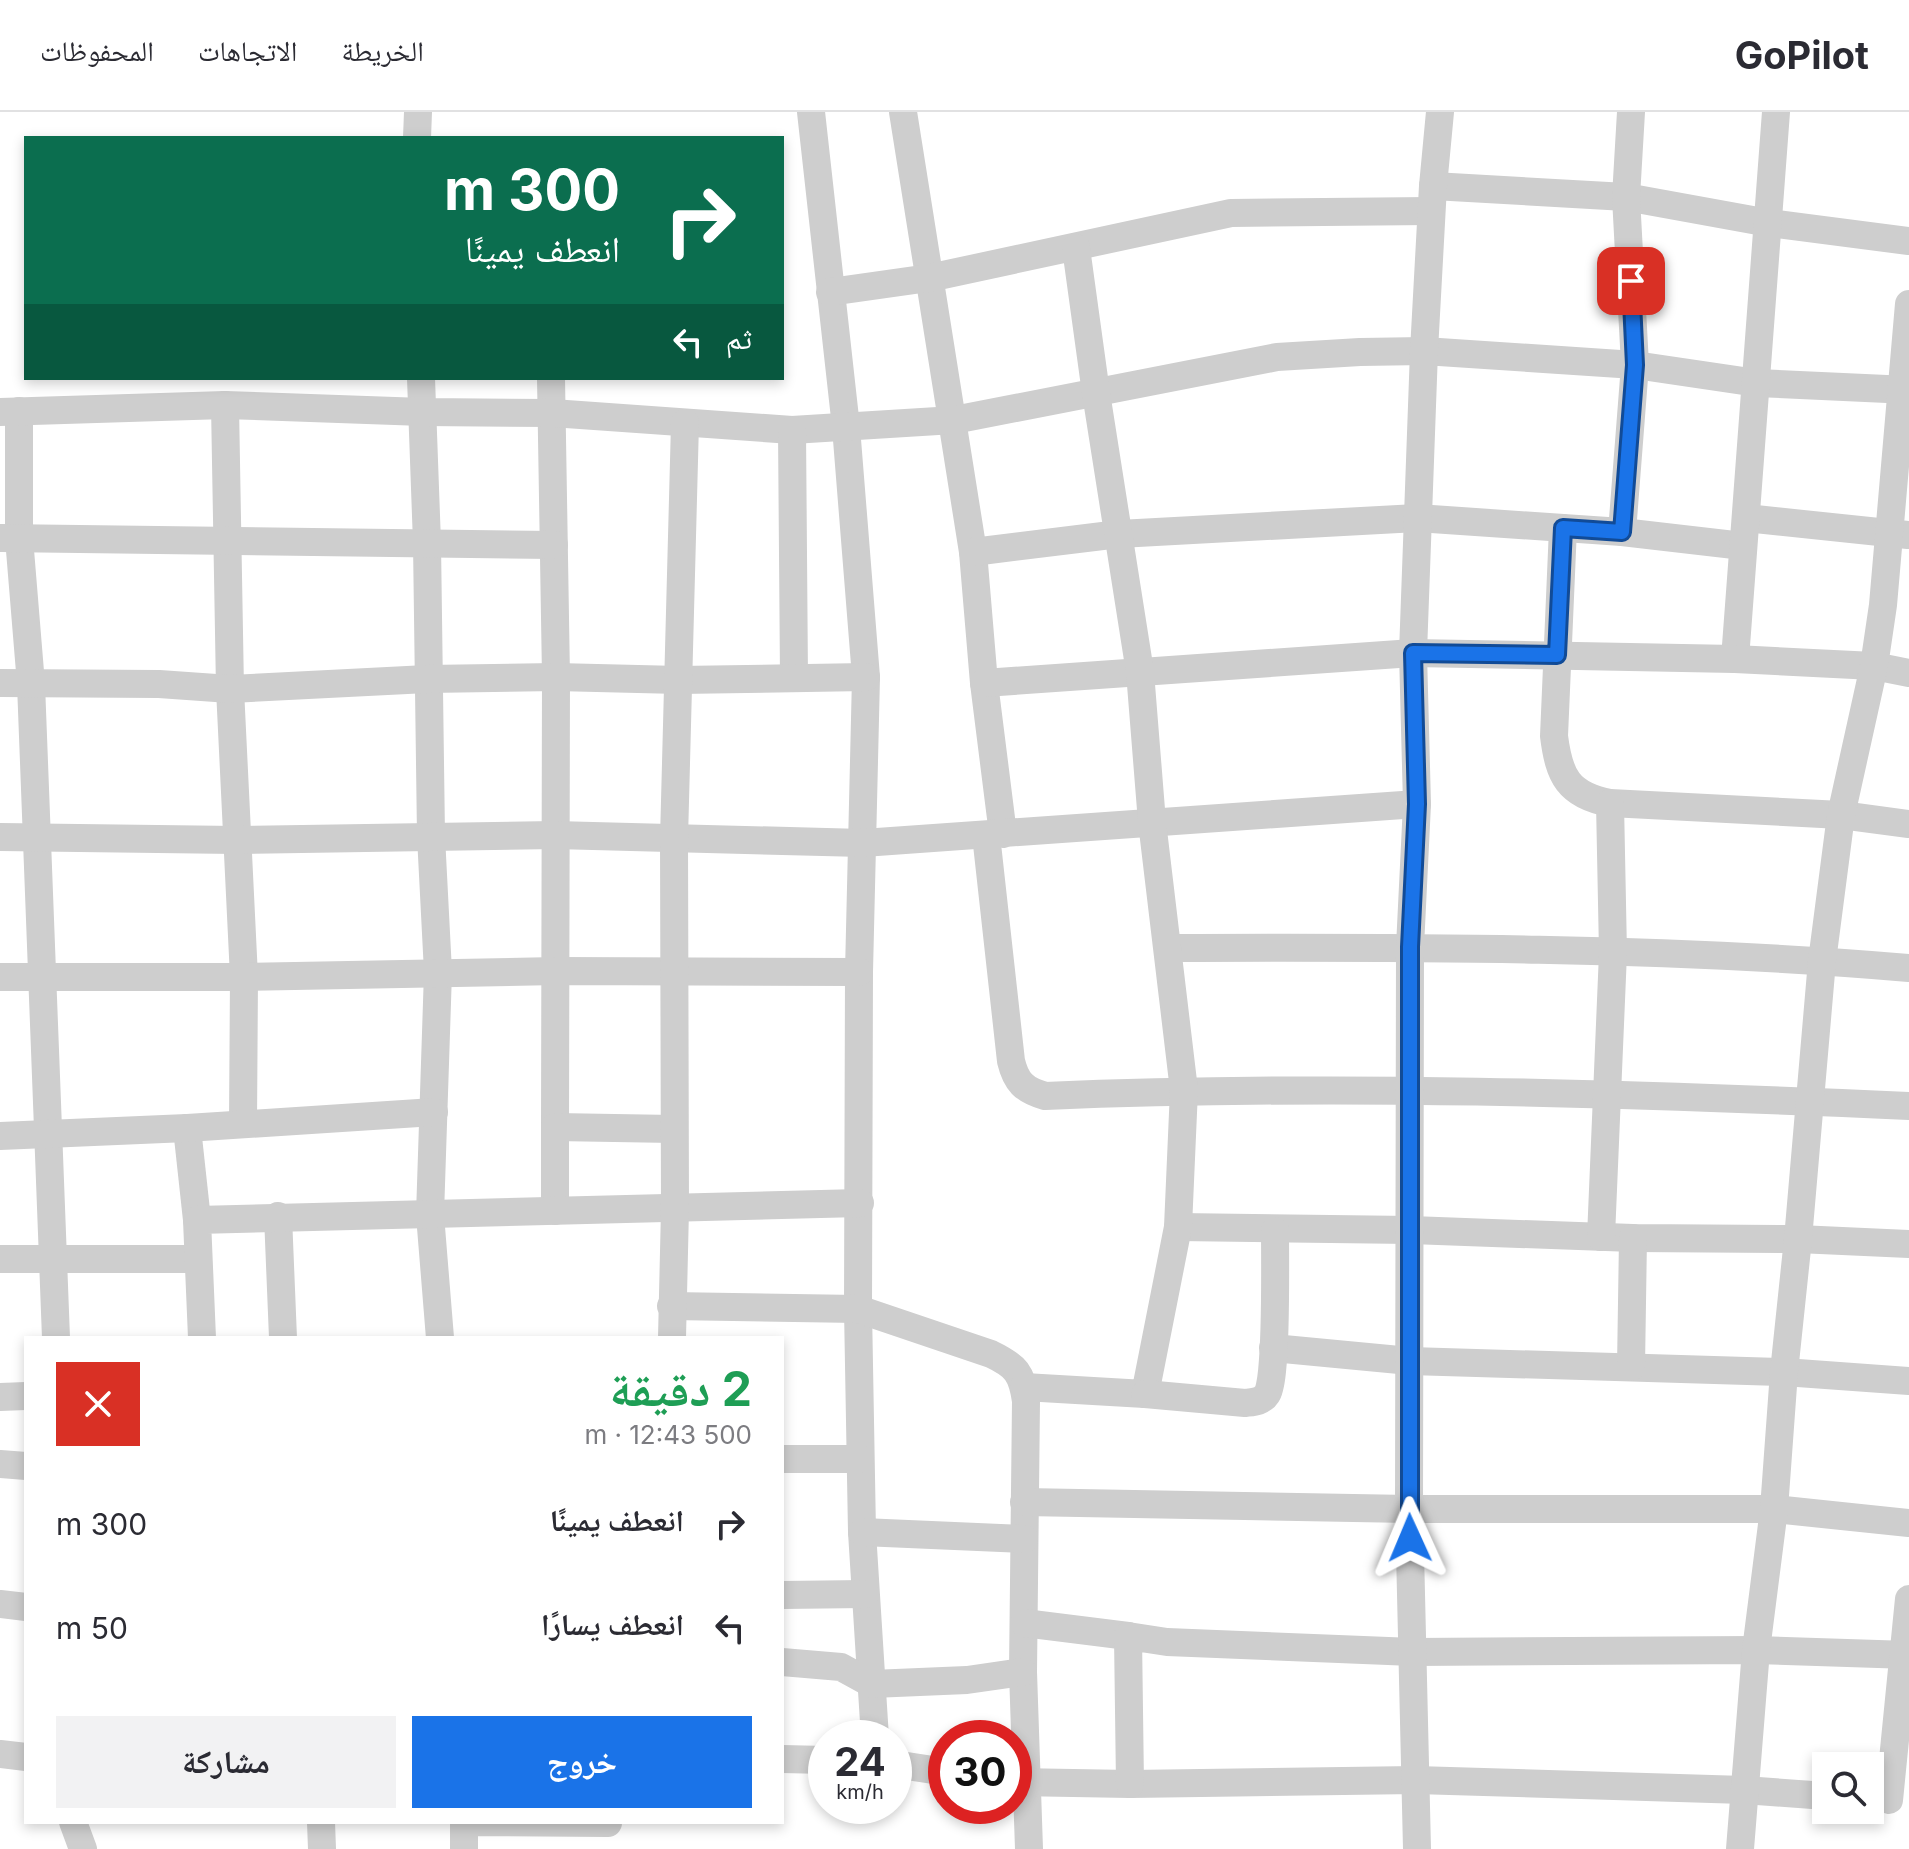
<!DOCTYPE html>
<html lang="ar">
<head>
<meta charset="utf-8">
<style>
	:root { --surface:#fff; --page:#f2f2f3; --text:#2b2b33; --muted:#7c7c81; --line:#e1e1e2; --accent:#1a73e8 }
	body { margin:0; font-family:Inter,"Noto Naskh Arabic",sans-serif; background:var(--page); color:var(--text); direction:rtl; height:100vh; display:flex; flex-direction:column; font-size:30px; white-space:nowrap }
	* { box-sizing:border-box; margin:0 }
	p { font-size:26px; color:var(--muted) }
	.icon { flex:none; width:44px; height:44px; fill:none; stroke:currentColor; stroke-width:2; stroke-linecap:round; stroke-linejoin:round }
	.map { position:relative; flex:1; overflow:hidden; direction:ltr }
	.panel { position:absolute; left:24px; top:1224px; width:760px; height:488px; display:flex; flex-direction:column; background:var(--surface); border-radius:0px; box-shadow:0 4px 12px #0003; direction:rtl }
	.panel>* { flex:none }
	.hud { position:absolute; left:24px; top:24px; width:760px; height:244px; border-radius:0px; box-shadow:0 4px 12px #0003; direction:rtl; background:#0b6e4f; color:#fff; overflow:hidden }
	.controls { position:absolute; left:1812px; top:1640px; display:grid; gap:16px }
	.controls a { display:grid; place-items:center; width:72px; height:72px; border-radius:0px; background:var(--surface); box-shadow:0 4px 12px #0003; font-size:40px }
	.speed { position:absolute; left:808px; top:1608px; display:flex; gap:16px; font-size:40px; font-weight:700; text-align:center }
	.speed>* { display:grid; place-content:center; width:104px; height:104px; border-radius:50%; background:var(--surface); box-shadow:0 4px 12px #0003; line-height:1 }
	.speed small { font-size:20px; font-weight:400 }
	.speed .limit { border:12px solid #d22; background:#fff; color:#111 }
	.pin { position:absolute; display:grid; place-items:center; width:68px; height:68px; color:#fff; margin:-34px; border-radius:16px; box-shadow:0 4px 12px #0006 }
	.me { position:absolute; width:88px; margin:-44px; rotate:359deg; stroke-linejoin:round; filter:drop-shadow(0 0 6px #0008) }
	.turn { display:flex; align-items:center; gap:28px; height:168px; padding:0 32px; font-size:36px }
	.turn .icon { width:104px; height:104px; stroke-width:2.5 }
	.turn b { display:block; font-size:56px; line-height:68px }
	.then { display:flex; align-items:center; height:76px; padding:0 32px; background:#0003; gap:16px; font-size:30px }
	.round { display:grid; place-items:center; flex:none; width:84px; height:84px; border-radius:0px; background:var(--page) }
	.overview { display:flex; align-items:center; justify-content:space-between; height:136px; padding:0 32px }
	h1 { font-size:48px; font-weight:700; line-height:60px; color:#1e9e55 }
	.action { display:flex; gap:16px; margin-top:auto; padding:16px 32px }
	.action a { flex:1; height:92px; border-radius:0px; background:var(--accent); color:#fff; font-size:32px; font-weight:700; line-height:92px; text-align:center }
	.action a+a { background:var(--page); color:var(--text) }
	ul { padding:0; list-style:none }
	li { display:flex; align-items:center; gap:24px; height:104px; padding:0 32px }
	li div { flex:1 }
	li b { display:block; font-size:30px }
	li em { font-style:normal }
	header { display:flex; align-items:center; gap:48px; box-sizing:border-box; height:112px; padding:0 40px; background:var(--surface); border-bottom:2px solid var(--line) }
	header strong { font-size:38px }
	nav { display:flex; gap:44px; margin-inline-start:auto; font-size:28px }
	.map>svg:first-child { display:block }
</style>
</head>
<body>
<header>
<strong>GoPilot</strong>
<nav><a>الخريطة</a><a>الاتجاهات</a><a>المحفوظات</a></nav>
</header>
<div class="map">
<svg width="1909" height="1737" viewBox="0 0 1909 1737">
	<rect width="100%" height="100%" fill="#fff"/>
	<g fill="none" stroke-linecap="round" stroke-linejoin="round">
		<g stroke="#cecece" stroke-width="28">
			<path d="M811,0L846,315L866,565L859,860L858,1197L862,1420L875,1626"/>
			<path d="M903,0L973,440L984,571L1003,722"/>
			<path d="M417,26L418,0"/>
			<path d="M1433,74L1626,85L1769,111L1909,129"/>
			<path d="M830,180L929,166L1231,101L1431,99"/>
			<path d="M421,266L427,431L431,724L438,860L430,1103L440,1226"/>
			<path d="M551,266L556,565L555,1015"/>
			<path d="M225,293L230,577L244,865L243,1012"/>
			<path d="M19,299V426L31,572L56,1226"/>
			<path d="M0,300L225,293L423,300L552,301L792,318L954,308L1277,245L1360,240L1424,239L1635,253L1757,271L1909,278"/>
			<path d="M792,318L794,566"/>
			<path d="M1746,406L1908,423"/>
			<path d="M1563,416L1554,624C1559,664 1568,683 1610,691L1841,703L1909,712"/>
			<path d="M1622,420L1635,253L1626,85L1631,0"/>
			<path d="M1,426L554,433"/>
			<path d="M973,440L1119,422L1417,406L1622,420L1743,434"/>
			<path d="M1735,547L1776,0"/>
			<path d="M0,571L159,572L230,577L427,567L556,565L679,568L866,565"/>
			<path d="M984,571L1413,541L1735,547L1874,554L1909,561"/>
			<path d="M986,723L1011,949C1016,970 1024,978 1045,984C1333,972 1621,981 1909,994"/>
			<path d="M0,725L236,728L555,723L863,731L1417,692"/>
			<path d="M1168,836C1415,835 1663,835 1909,856"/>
			<path d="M0,865H244L557,859L859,860"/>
			<path d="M187,1016L197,1108"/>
			<path d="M0,1024L187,1016L434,1000"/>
			<path d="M555,1099V1015L674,1017"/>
			<path d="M278,1104L283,1226"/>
			<path d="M1178,1115L1411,1118L1633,1126L1798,1127L1909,1132"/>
			<path d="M1601,1125L1613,841L1610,691"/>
			<path d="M0,1147H197"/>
			<path d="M671,1194L858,1197L991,1242C1016,1254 1022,1261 1026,1289L1023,1560L1029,1737"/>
			<path d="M202,1226L197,1108L860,1091"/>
			<path d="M672,1226L675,1097L674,727L685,311"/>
			<path d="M1273,1236L1410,1249L1784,1260L1909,1269"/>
			<path d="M1631,1255L1633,1126"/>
			<path d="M1024,1275L1145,1282L1178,1115L1184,978L1152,710L1140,560L1096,281L1076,136"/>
			<path d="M1145,1282L1245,1291C1253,1290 1262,1290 1267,1282C1277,1269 1275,1143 1275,1119"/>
			<path d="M0,1285L26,1284"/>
			<path d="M782,1347H860"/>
			<path d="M0,1352L26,1354"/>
			<path d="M1024,1390L1409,1397H1774L1909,1411"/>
			<path d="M862,1420L1024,1427"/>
			<path d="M782,1483L865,1482"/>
			<path d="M0,1492L26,1495"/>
			<path d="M1024,1511L1128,1524"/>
			<path d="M782,1550L841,1555L872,1572L967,1568L1023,1560"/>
			<path d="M0,1642L26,1645"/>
			<path d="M782,1647L826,1648"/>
			<path d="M894,1652L946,1660"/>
			<path d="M1014,1670L1130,1672L1416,1668L1744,1678L1826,1684"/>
			<path d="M1130,1672L1128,1524L1167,1530L1413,1540L1756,1538L1909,1543"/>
			<path d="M1889,1688L1909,1487"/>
			<path d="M73,1710L83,1737"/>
			<path d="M321,1710L322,1737"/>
			<path d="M464,1737V1710L608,1711"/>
			<path d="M1417,1737L1409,1397L1410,835L1417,692L1413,541L1424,239L1433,74L1440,0"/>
			<path d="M1740,1737L1756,1538L1774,1397L1784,1260L1798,1127L1822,849L1841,703L1874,554L1883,493L1909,192"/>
		</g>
	</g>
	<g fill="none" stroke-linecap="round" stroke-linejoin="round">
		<g stroke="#114b97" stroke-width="20">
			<path id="route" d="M1410,1426V835L1417,692L1413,541L1557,543L1563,416L1622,420L1635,253L1631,169"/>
		</g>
		<use href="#route" stroke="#1a73e8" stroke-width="14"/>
	</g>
</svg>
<div class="controls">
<a><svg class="icon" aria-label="search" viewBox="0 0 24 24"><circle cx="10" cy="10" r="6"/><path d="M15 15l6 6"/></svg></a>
</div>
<div class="speed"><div>24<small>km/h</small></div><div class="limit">30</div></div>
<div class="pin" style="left:1631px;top:169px;background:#d93025"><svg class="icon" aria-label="arrive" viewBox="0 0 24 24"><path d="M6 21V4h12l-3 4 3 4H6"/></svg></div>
<svg class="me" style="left:1410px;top:1426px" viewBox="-20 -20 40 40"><path d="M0-17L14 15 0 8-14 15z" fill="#1a73e8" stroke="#fff" stroke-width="4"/></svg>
<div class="hud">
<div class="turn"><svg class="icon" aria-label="right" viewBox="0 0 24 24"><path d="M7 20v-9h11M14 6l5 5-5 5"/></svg><div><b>300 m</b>انعطف يمينًا</div></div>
<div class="then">ثم<svg class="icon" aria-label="left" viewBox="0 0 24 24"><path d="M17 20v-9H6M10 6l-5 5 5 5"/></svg></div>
</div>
<section class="panel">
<div class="overview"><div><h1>2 دقيقة</h1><p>500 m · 12:43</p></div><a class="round" style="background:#d93025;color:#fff"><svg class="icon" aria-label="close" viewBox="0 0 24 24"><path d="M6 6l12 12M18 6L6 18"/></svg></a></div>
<ul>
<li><svg class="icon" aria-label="right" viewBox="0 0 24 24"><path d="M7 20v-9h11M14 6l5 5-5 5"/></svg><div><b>انعطف يمينًا</b></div><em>300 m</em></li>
<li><svg class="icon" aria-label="left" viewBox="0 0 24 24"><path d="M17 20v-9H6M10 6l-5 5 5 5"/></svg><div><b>انعطف يسارًا</b></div><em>50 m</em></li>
</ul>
<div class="action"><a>خروج</a><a>مشاركة</a></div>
</section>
</div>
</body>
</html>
